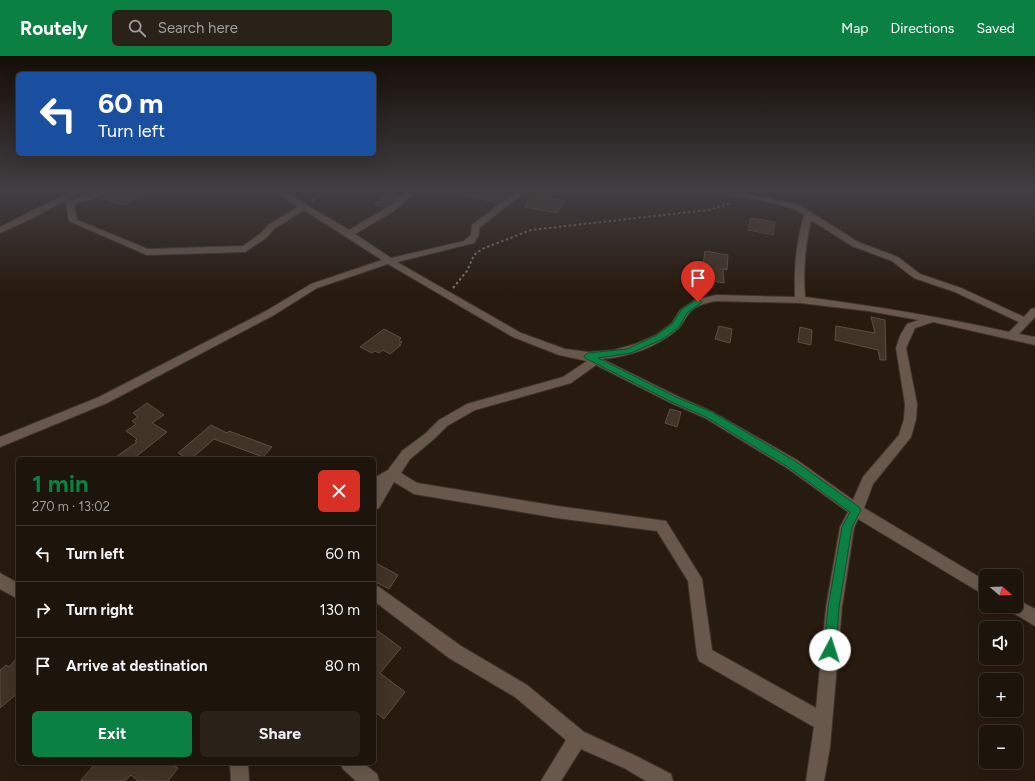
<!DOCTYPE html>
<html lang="en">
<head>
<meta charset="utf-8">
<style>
	:root { --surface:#1d140b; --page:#2a2119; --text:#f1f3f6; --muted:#a09e9d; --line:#3b332c; --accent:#0b8043 }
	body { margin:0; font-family:Figtree,sans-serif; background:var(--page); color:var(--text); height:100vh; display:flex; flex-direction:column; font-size:15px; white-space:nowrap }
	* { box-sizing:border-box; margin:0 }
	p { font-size:13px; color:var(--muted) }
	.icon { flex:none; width:22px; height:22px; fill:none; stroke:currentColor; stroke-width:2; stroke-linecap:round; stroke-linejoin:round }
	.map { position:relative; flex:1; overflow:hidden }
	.sheet { position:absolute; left:16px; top:401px; width:360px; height:308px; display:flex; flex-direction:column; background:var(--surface); border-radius:6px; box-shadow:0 4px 16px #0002,0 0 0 1px var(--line) }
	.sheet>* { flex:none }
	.guide { position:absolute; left:16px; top:16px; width:360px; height:84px; border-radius:6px; box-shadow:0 4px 16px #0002,0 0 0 1px var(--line); background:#1a4fa0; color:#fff; overflow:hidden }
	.needle { width:26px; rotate:109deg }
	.tools { position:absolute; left:979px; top:513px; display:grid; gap:8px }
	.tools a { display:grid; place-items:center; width:44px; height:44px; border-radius:6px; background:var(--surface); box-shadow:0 4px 16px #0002,0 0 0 1px var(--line); font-size:20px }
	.pin { position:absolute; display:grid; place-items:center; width:34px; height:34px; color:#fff; margin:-41px -17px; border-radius:50% 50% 50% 0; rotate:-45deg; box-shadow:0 0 4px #0007 }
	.pin .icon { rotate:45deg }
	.me { position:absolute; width:44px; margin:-22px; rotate:5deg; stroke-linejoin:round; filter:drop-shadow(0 0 3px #0008) }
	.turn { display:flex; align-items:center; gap:14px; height:84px; padding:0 16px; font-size:18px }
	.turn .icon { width:52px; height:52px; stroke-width:2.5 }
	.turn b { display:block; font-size:28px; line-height:34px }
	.round { display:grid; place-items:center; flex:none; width:42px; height:42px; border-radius:6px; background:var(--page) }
	.overview { display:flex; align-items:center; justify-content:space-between; height:68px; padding:0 16px }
	h1 { font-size:24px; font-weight:700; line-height:30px; color:var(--accent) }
	.cta { display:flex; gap:8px; margin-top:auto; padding:8px 16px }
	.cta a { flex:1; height:46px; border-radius:6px; background:var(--accent); color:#fff; font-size:16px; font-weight:700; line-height:46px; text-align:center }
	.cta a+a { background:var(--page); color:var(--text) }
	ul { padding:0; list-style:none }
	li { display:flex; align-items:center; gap:12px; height:56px; padding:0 16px; border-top:1px solid var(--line) }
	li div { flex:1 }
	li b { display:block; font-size:15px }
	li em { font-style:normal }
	header { display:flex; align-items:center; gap:24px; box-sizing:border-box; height:56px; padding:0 20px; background:var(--accent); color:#fff }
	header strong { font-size:19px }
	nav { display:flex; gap:22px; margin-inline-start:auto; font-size:14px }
	.search { width:280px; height:36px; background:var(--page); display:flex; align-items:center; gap:10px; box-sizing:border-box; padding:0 14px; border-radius:6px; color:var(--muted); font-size:15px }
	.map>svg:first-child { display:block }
</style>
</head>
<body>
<header>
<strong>Routely</strong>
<div class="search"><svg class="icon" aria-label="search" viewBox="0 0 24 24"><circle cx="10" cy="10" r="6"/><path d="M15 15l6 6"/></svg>Search here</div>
<nav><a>Map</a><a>Directions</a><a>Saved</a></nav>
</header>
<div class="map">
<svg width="1035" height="725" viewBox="0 0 1035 725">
	<rect width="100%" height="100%" fill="#271a0f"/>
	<g fill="#413326" stroke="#5d4e41">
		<path d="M118,135H147L125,149L103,143L116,138Z"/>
		<path d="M467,135H498L508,137L499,147L466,140Z"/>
		<path d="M534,135H556L551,142L565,145L557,157L524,151Z"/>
		<path d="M386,137L401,139L385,151L374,149Z"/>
		<path d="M751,162L775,166L773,179L748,174Z"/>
		<path d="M705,195L728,199L727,214L723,213L724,227L701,223Z"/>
		<path d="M871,261L885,264L886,304H880L878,294L835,284L836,270L875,277Z"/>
		<path d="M719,270L732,273L730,287L715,283Z"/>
		<path d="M800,271L812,274L811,289L798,286Z"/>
		<path d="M384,273L401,282L399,284L402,286L399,288L401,289L390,298L383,294L379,297L375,295L372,297L360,291Z"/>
		<path d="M147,347L164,359L152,367L167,376L133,403H113L137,386L135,385L137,383L126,375L136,368L132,365L138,361L133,357Z"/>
		<path d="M670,353L681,356L677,371L665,367Z"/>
		<path d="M211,369L227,377L229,375L272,391L263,401L214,383L191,403H188L178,397Z"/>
		<path d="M374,506L398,519L389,533L374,525Z"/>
		<path d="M374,572L401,592L380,617L405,636L384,663L374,655Z"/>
		<path d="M18,601V637L0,652V614L6,609L9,611Z"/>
		<path d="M96,707H171L178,712L168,725H138L131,719L125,725H80Z"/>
	</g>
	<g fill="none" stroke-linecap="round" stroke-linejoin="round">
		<g stroke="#3e332e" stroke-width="2">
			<g id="minor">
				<path d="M72,135H82L33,162L0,177V171Z"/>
				<path d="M105,135H117L116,137L74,148L77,164L148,193L243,190L260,178L268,169L298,151L274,135H283L349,174L388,151L408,135H417L394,155L355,178L391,202L464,185L471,179L472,169L517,135H526L479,172V179L474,187L397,206L521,277L565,293L588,296L614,294L635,288L656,279L672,267L680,254L695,244L716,239L795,241C794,210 796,189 804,159C781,144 743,142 716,137L712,135H729L767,142L801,150L858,186L898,201L920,218L961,232L1024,261L1031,253L1035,252V261L1019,278L1035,281V289L933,266L915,272L906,292L917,348L916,363L911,381L873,428L864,452L986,525V540L858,463L854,472L842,551L830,691L824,725H806L814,671L699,605L697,599L688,525L657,475L557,462L414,438L394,426L379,452L374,454V435L376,432H374V422L388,414L402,395L426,377L439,364L467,348L563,321L587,305L559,299L513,281L388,208L317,232L274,259L107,347L0,391V381L99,341L266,255L311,228L382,204L304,154L274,173L266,182L245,196L147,199L69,165L66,147L67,145ZM811,164L852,190L892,205L914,222L955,236L1019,266L1009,276C941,261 874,250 805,241C803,215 805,190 811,164ZM716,245L800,247L868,255L919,264L907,268L900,280L896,292L905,348L904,363L899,379L863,421L853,444L797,404L713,356L679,341L602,303C629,301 657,291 678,273C682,269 684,264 687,260C693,250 705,247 716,245ZM596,309L671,347L705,362L787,412L848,456L840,471L826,551L816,652L712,594L702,523L666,465L557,450L417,427L401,417L410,403L434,383L447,370L475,354L571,327Z"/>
				<path d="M0,517L18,527V543L0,533Z"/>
				<path d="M374,529L379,531L461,590L527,629L584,676L636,700L671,718L673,725H646L624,712L581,693L561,725H541L566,684L515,641L449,602L374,545Z"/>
				<path d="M1016,543L1035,553V570L1010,555L1007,550H1016Z"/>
				<path d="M230,707H248L249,725H231Z"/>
				<path d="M340,707H363L377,718L379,725H356L343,713Z"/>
			</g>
		</g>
		<g stroke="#7f746a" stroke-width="2" stroke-dasharray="2.5 2.5" stroke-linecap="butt">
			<path d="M312,145L321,135"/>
			<path d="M453,232L467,215L474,199L482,193L531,174L708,154L732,147"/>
		</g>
		<use href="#minor" fill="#67584b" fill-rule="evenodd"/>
	</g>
	<linearGradient id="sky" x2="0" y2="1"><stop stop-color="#150e08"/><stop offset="0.57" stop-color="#413e42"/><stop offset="1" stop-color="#413e42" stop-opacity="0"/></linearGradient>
	<rect width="1035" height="236" fill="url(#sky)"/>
	<path fill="#0b8043" stroke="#07532c" d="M698,243L702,246L701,247L687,257L679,271L663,283L631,297L598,302L678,342L712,356L795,405L859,451L861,454L852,471L839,551L836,594L834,598L830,600L825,598L824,594L828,551L842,471L850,456L788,411L706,361L672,346L585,302L584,300L588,297L627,293L657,279L673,267L681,254Z"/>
</svg>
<div class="tools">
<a><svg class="needle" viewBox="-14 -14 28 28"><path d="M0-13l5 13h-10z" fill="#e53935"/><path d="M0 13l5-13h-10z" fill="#a09e9d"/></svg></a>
<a><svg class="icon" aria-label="sound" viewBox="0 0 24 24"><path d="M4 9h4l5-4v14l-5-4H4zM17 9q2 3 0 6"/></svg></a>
<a>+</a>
<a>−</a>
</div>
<div class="pin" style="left:698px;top:246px;background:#d93025"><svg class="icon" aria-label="arrive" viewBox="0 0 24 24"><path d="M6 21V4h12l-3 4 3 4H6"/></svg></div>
<svg class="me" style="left:830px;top:594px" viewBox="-20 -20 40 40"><circle r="19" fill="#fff"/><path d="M0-13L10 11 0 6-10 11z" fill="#0b8043"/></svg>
<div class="guide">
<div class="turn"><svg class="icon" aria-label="left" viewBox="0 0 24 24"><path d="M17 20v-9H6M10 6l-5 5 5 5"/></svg><div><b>60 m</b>Turn left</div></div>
</div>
<section class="sheet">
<div class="overview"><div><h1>1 min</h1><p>270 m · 13:02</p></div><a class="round" style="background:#d93025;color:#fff"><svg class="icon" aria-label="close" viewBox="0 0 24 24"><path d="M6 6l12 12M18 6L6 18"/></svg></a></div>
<ul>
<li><svg class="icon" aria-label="left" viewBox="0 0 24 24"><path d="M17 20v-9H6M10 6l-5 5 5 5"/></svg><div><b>Turn left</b></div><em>60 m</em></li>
<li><svg class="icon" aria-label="right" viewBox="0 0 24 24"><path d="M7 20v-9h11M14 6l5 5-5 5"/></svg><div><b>Turn right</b></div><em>130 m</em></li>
<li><svg class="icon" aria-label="arrive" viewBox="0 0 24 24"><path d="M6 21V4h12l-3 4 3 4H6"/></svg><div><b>Arrive at destination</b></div><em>80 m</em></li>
</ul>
<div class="cta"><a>Exit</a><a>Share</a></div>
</section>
</div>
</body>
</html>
